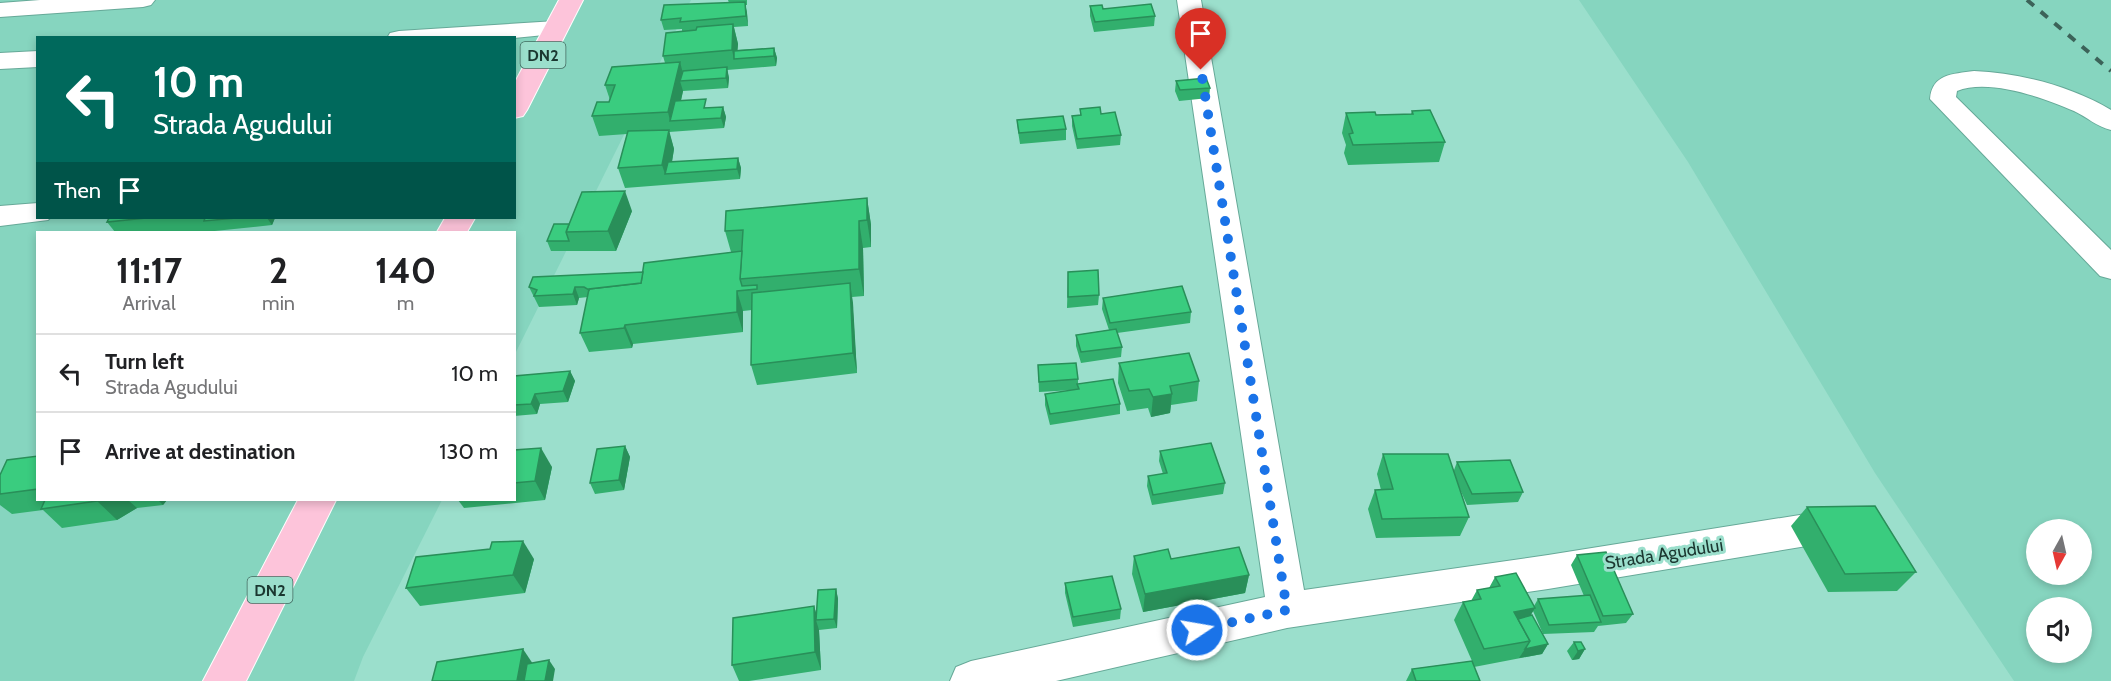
<!DOCTYPE html>
<html lang="en">
<head>
<meta charset="utf-8">
<style>
	:root { --surface:#fff; --page:#f2f2f2; --text:#202124; --muted:#757577; --line:#e0e0e0 }
	body { margin:0; font-family:Cabin,sans-serif; background:var(--page); color:var(--text); height:100vh; display:flex; flex-direction:column; font-size:22px; white-space:nowrap }
	* { box-sizing:border-box; margin:0 }
	p { font-size:20px; color:var(--muted) }
	.icon { flex:none; width:33px; height:33px; fill:none; stroke:currentColor; stroke-width:2; stroke-linecap:round; stroke-linejoin:round }
	.map { position:relative; flex:1; overflow:hidden }
	.panel { position:absolute; left:36px; top:231px; width:480px; height:270px; display:flex; flex-direction:column; background:var(--surface); border-radius:0px; box-shadow:0 3px 9px #0003 }
	.panel>* { flex:none }
	.banner { position:absolute; left:36px; top:36px; width:480px; height:183px; border-radius:0px; box-shadow:0 3px 9px #0003; background:#00695c; color:#fff; overflow:hidden }
	.needle { width:39px; rotate:188deg }
	.buttons { position:absolute; left:2026px; top:519px; display:grid; gap:12px }
	.buttons a { display:grid; place-items:center; width:66px; height:66px; border-radius:50%; background:var(--surface); box-shadow:0 3px 9px #0003; font-size:30px }
	.pin { position:absolute; display:grid; place-items:center; width:51px; height:51px; color:#fff; margin:-62px -26px; border-radius:50% 50% 50% 0; rotate:-45deg; box-shadow:0 0 6px #0007 }
	.pin .icon { rotate:45deg }
	.me { position:absolute; width:66px; margin:-33px; rotate:78deg; stroke-linejoin:round; filter:drop-shadow(0 0 4px #0008) }
	.turn { display:flex; align-items:center; gap:21px; height:126px; padding:0 18px; font-size:27px }
	.turn .icon { width:78px; height:78px; stroke-width:2.5 }
	.turn b { display:block; font-size:42px; line-height:51px }
	.then { display:flex; align-items:center; height:57px; padding:0 18px; background:#0003; gap:12px; font-size:22px }
	.eta { display:flex; justify-content:space-evenly; align-items:center; height:102px; text-align:center }
	.eta b { font-size:36px; font-weight:700; line-height:42px }
	ul { padding:0; list-style:none }
	li { display:flex; align-items:center; gap:18px; height:78px; padding:0 18px; border-top:2px solid var(--line) }
	li div { flex:1 }
	li b { display:block; font-size:22px }
	li em { font-style:normal }
	.map>svg:first-child { display:block }
</style>
</head>
<body>
<div class="map">
<svg width="2111" height="681" viewBox="0 0 2111 681">
	<rect width="100%" height="100%" fill="#9bdfcc"/>
	<g fill="#86d5bf" fill-rule="evenodd">
		<path d="M0,0H691L515,354L514,232H38V500H442L363,657L354,681H0ZM38,38H514V218H38Z"/>
		<path d="M1579,0H2111V681H2014L1875,473L1688,162ZM2037,530H2082V574H2037ZM2037,608H2082V652H2037Z"/>
	</g>
	<g fill="none" stroke-linecap="round" stroke-linejoin="round">
		<g stroke="#66a998" stroke-width="2">
			<g id="minor">
				<path d="M40,0H155L151,5L143,7L0,17V3Z"/>
				<path d="M1177,0H1201L1304,590L1548,555L1837,509L1850,514L1856,525L1850,536L1837,541L1548,589L1287,628L1056,681H950L956,667L971,661L1265,597Z"/>
				<path d="M556,21L565,23L568,28L565,33L514,38H387L390,33L399,31Z"/>
				<path d="M38,51V67L0,69V53Z"/>
				<path d="M1974,71C2020,73 2071,86 2111,110V130C2097,127 2087,117 2074,111C2044,98 1989,78 1957,91L1956,97L2111,250V279L2100,276L1930,99C1932,74 1952,74 1974,71Z"/>
				<path d="M38,203V218H50L48,220L0,226V206Z"/>
			</g>
		</g>
		<g stroke="#fff" stroke-width="2">
			<g id="major">
				<path d="M559,0H583L527,110L523,116L514,118V84Z"/>
				<path d="M445,218H475L467,232H437Z"/>
				<path d="M298,500H336L246,681H203Z"/>
			</g>
		</g>
		<use href="#minor" fill="#fff" fill-rule="evenodd"/>
		<use href="#major" fill="#fdc4da" fill-rule="evenodd"/>
		<path stroke="#3c6359" stroke-width="4" stroke-dasharray="9 9" stroke-linecap="butt" d="M2027,0L2111,71"/>
	</g>
	<g fill="#32af6d">
		<path d="M728,0H747V5H745L747,13L748,26L734,27L738,44L737,50L774,48L777,58L776,66L727,70L729,78L728,88L683,91L681,101L708,108L723,107L726,117L724,128L669,132L674,149L672,162L738,158L741,168L740,179L625,188L618,168L627,134L599,136L592,116L609,102L610,100L605,85L665,63L663,56L682,32V29L664,30L661,20L729,3Z"/>
		<path d="M1090,6L1155,16L1154,26L1094,32L1090,16Z"/>
		<path d="M1176,81L1210,88L1209,98L1179,101L1175,91Z"/>
		<path d="M1080,109L1101,114L1121,135L1120,145L1077,149L1072,126V116L1080,115Z"/>
		<path d="M1412,111L1445,142L1439,162L1348,165L1344,153L1346,145L1342,133L1346,113L1376,115L1411,114Z"/>
		<path d="M1017,120L1066,129V140L1020,144L1018,131Z"/>
		<path d="M867,198L871,225V247L863,248L864,296L852,297L857,373L757,385L751,365L752,310L743,311V332L633,344L632,348L589,352L580,333L588,297L579,298L577,305L539,307L529,287L643,272L731,252L725,231Z"/>
		<path d="M632,211L616,251H551L547,241L569,224Z"/>
		<path d="M109,218H275L272,225L205,232H115L107,222Z"/>
		<path d="M1068,272L1099,295L1098,305L1067,308Z"/>
		<path d="M1103,298L1191,312L1190,323L1117,333L1122,347L1121,357L1081,363L1076,346V335L1109,330L1102,309Z"/>
		<path d="M1119,363L1199,381L1197,401L1171,405L1170,413L1151,417L1148,408L1127,411L1118,383Z"/>
		<path d="M1038,365L1078,379V384L1120,404V414L1050,425L1045,405V394L1074,390L1039,392Z"/>
		<path d="M570,371L575,381L568,402L540,404L537,414L514,416V376Z"/>
		<path d="M625,446L630,457L624,490L595,494L590,483Z"/>
		<path d="M514,450L552,467L545,500L464,508L458,500H514Z"/>
		<path d="M1160,451L1225,483L1223,494L1152,505L1147,486L1148,476L1163,474L1159,461Z"/>
		<path d="M1383,454L1454,470L1457,462L1523,492L1518,502L1467,505L1459,487L1469,517L1460,536L1376,538L1368,509L1375,490H1381L1377,474Z"/>
		<path d="M38,456V500H167L163,505L137,508L117,520L62,528L43,510L12,514L0,505V475Z"/>
		<path d="M1807,507L1916,572L1897,591L1828,592L1791,526Z"/>
		<path d="M1577,555L1633,614L1626,623L1598,626L1594,632L1543,634L1533,611L1530,616L1548,644L1542,654L1474,667L1480,681H1406L1412,669L1472,661L1454,620L1463,602L1471,601L1477,590L1489,588L1495,577L1534,606L1538,599L1584,596L1571,565Z"/>
		<path d="M1134,556L1171,559L1249,575L1245,593L1143,612L1132,574Z"/>
		<path d="M534,559L525,593L420,606L406,588Z"/>
		<path d="M1065,583L1121,609L1120,619L1073,627L1065,593Z"/>
		<path d="M836,589L838,599L837,628L819,630L821,670L749,681H739L732,665L814,606L817,616Z"/>
		<path d="M1574,642L1585,649L1579,659L1572,660L1567,651Z"/>
	</g>
	<g fill="#298f59">
		<path d="M745,2L747,13L748,26L746,16Z"/>
		<path d="M733,24L738,44L737,59H734L732,50Z"/>
		<path d="M774,48L777,58L776,66L774,56Z"/>
		<path d="M680,62L685,81H680L683,91L676,121H670L668,112Z"/>
		<path d="M727,67L729,78L728,88L726,78Z"/>
		<path d="M723,107L726,117L724,128L721,118Z"/>
		<path d="M669,130L674,149L670,173L665,174L662,165Z"/>
		<path d="M738,158L741,168L740,179L737,169Z"/>
		<path d="M625,191L632,211L616,251L608,231Z"/>
		<path d="M867,198L871,225V247L867,220Z"/>
		<path d="M267,218H275L272,225Z"/>
		<path d="M859,221L863,248L864,296L859,269Z"/>
		<path d="M850,283L853,303L857,373L853,353Z"/>
		<path d="M575,287L579,298L577,305L573,294Z"/>
		<path d="M737,291L743,311V332L737,312Z"/>
		<path d="M625,325L633,344L632,348L624,328Z"/>
		<path d="M570,371L575,381L568,402L563,391Z"/>
		<path d="M535,394L540,404L537,414L531,404Z"/>
		<path d="M1172,394L1170,413L1151,417L1153,397Z"/>
		<path d="M625,446L630,457L624,490L619,480Z"/>
		<path d="M541,448L552,467L545,500L535,481Z"/>
		<path d="M99,500H128L137,508L117,520L97,501Z"/>
		<path d="M158,500H167L163,505Z"/>
		<path d="M523,541L534,559L525,593L513,575Z"/>
		<path d="M1249,575L1245,593L1143,612L1145,594Z"/>
		<path d="M836,589L838,599L837,628L834,619Z"/>
		<path d="M814,606L818,620H816L819,630L821,670L815,652Z"/>
		<path d="M1535,608L1524,626L1513,628L1514,612Z"/>
		<path d="M1548,644L1542,654L1519,658L1525,649Z"/>
		<path d="M523,649L535,667L533,681H517Z"/>
		<path d="M1585,649L1579,659L1572,660L1578,651Z"/>
		<path d="M549,660L555,669L553,681H545Z"/>
	</g>
	<g fill="#3acc7f" stroke="#298f59" stroke-width="1.5">
		<path d="M745,2L746,16L680,22L681,18L661,20L664,5Z"/>
		<path d="M1151,4L1155,16L1095,22L1090,6L1102,5L1103,9Z"/>
		<path d="M733,24L732,50L663,56L666,33L696,30L697,27Z"/>
		<path d="M774,48V56L734,59V51Z"/>
		<path d="M680,62L668,112L592,116L597,102H609L615,85H605L612,67Z"/>
		<path d="M727,67L726,78L680,81L683,71Z"/>
		<path d="M1206,78L1210,88L1180,90L1176,81Z"/>
		<path d="M706,99L704,108L723,107L721,118L670,121L675,101Z"/>
		<path d="M1100,107L1101,114L1115,112L1121,135L1077,139L1072,116L1081,115L1080,109Z"/>
		<path d="M1430,110L1445,142L1353,145L1349,134L1353,133L1346,113L1375,112L1376,115L1413,114L1412,111Z"/>
		<path d="M1063,116L1066,129L1019,133L1017,120Z"/>
		<path d="M669,130L662,165L618,168L628,131Z"/>
		<path d="M738,158L737,169L665,174L668,162Z"/>
		<path d="M625,191L608,231L566,232L582,192Z"/>
		<path d="M867,198V220L859,221V269L740,279L743,230L725,231L726,211Z"/>
		<path d="M109,218H146L107,222Z"/>
		<path d="M205,218H236L204,221Z"/>
		<path d="M554,224H569L566,232L569,241H547Z"/>
		<path d="M742,251L740,279L742,286L757,285V289L737,291V312L625,325L624,328L580,333L589,289L641,283L644,263Z"/>
		<path d="M1098,270L1099,295L1068,297V272Z"/>
		<path d="M643,272L641,283L589,289V290L584,287H575L573,294L534,296L537,290L529,287L533,277Z"/>
		<path d="M850,283L853,353L751,365L752,293Z"/>
		<path d="M1182,286L1191,312L1110,323L1103,298Z"/>
		<path d="M1116,329L1122,347L1081,352L1076,335Z"/>
		<path d="M1189,353L1199,381L1170,386L1172,394L1153,397L1149,389L1129,391L1119,363Z"/>
		<path d="M1076,363L1078,379L1039,382L1038,365Z"/>
		<path d="M570,371L563,391L535,394L531,404L514,405V376Z"/>
		<path d="M1113,379L1120,404L1050,414L1045,394L1079,389L1077,384Z"/>
		<path d="M1211,443L1225,483L1153,495L1148,476L1167,473L1160,451Z"/>
		<path d="M625,446L619,480L590,483L597,449Z"/>
		<path d="M541,448L535,481L514,483V450Z"/>
		<path d="M1383,454H1448L1469,517L1382,519L1375,490L1393,489Z"/>
		<path d="M38,456V489L0,494V475L7,460Z"/>
		<path d="M1510,460L1523,492L1472,494L1457,462Z"/>
		<path d="M45,500H99L97,501L41,509Z"/>
		<path d="M1875,506L1916,572L1845,574L1807,507Z"/>
		<path d="M523,541L513,575L406,588L416,557L490,549L492,542Z"/>
		<path d="M1239,547L1249,575L1145,594L1134,556L1168,549L1171,559Z"/>
		<path d="M1606,552L1633,614L1603,616L1577,555Z"/>
		<path d="M1516,573L1535,608L1514,612L1530,641L1484,649L1463,602L1481,599L1477,590L1500,586L1495,577Z"/>
		<path d="M1112,576L1121,609L1073,617L1065,583Z"/>
		<path d="M836,589L834,619L816,620L818,590Z"/>
		<path d="M1590,595L1601,622L1549,625L1538,599Z"/>
		<path d="M814,606L815,652L732,665L733,618Z"/>
		<path d="M1532,615L1548,644L1525,649L1530,641L1518,619Z"/>
		<path d="M1574,642H1581L1585,649L1578,651Z"/>
		<path d="M523,649L517,681H432L437,662Z"/>
		<path d="M549,660L545,681H524L527,664Z"/>
		<path d="M1472,661L1480,681H1416L1412,669Z"/>
	</g>
	<g fill="none" stroke-linecap="round" stroke-linejoin="round">
		<path stroke="#1a73e8" stroke-width="10" stroke-dasharray="0 18" d="M1197,630L1287,610L1201,70"/>
	</g>
	<g text-anchor="middle" stroke-width="6" stroke-linejoin="round" paint-order="stroke">
		<g fill="#9bdfcc" stroke="#41695f" stroke-width="1.5">
			<rect x="520.5" y="42" width="45" height="26" rx="4.5"/>
			<rect x="247.5" y="577" width="45" height="26" rx="4.5"/>
		</g>
		<g font-size="16" font-weight="bold" fill="#1b3730">
			<text x="543" y="61">DN2</text>
			<text x="270" y="596">DN2</text>
		</g>
		<g font-size="18" fill="#1b3730" stroke="#9bdfcc">
			<text transform="translate(1664 554) rotate(-9)" y="6">Strada Agudului</text>
		</g>
	</g>
</svg>
<div class="buttons">
<a><svg class="needle" viewBox="-14 -14 28 28"><path d="M0-13l5 13h-10z" fill="#e53935"/><path d="M0 13l5-13h-10z" fill="#757577"/></svg></a>
<a><svg class="icon" aria-label="sound" viewBox="0 0 24 24"><path d="M4 9h4l5-4v14l-5-4H4zM17 9q2 3 0 6"/></svg></a>
</div>
<div class="pin" style="left:1201px;top:70px;background:#d93025"><svg class="icon" aria-label="arrive" viewBox="0 0 24 24"><path d="M6 21V4h12l-3 4 3 4H6"/></svg></div>
<svg class="me" style="left:1197px;top:630px" viewBox="-20 -20 40 40"><circle r="17" fill="#1a73e8" stroke="#fff" stroke-width="3"/><path d="M0-11L8 9 0 5-8 9z" fill="#fff"/></svg>
<div class="banner">
<div class="turn"><svg class="icon" aria-label="left" viewBox="0 0 24 24"><path d="M17 20v-9H6M10 6l-5 5 5 5"/></svg><div><b>10 m</b>Strada Agudului</div></div>
<div class="then">Then<svg class="icon" aria-label="arrive" viewBox="0 0 24 24"><path d="M6 21V4h12l-3 4 3 4H6"/></svg></div>
</div>
<section class="panel">
<div class="eta">
<div><b>11:17</b><p>Arrival</p></div>
<div><b>2</b><p>min</p></div>
<div><b>140</b><p>m</p></div>
</div>
<ul>
<li><svg class="icon" aria-label="left" viewBox="0 0 24 24"><path d="M17 20v-9H6M10 6l-5 5 5 5"/></svg><div><b>Turn left</b><p>Strada Agudului</p></div><em>10 m</em></li>
<li><svg class="icon" aria-label="arrive" viewBox="0 0 24 24"><path d="M6 21V4h12l-3 4 3 4H6"/></svg><div><b>Arrive at destination</b></div><em>130 m</em></li>
</ul>
</section>
</div>
</body>
</html>
